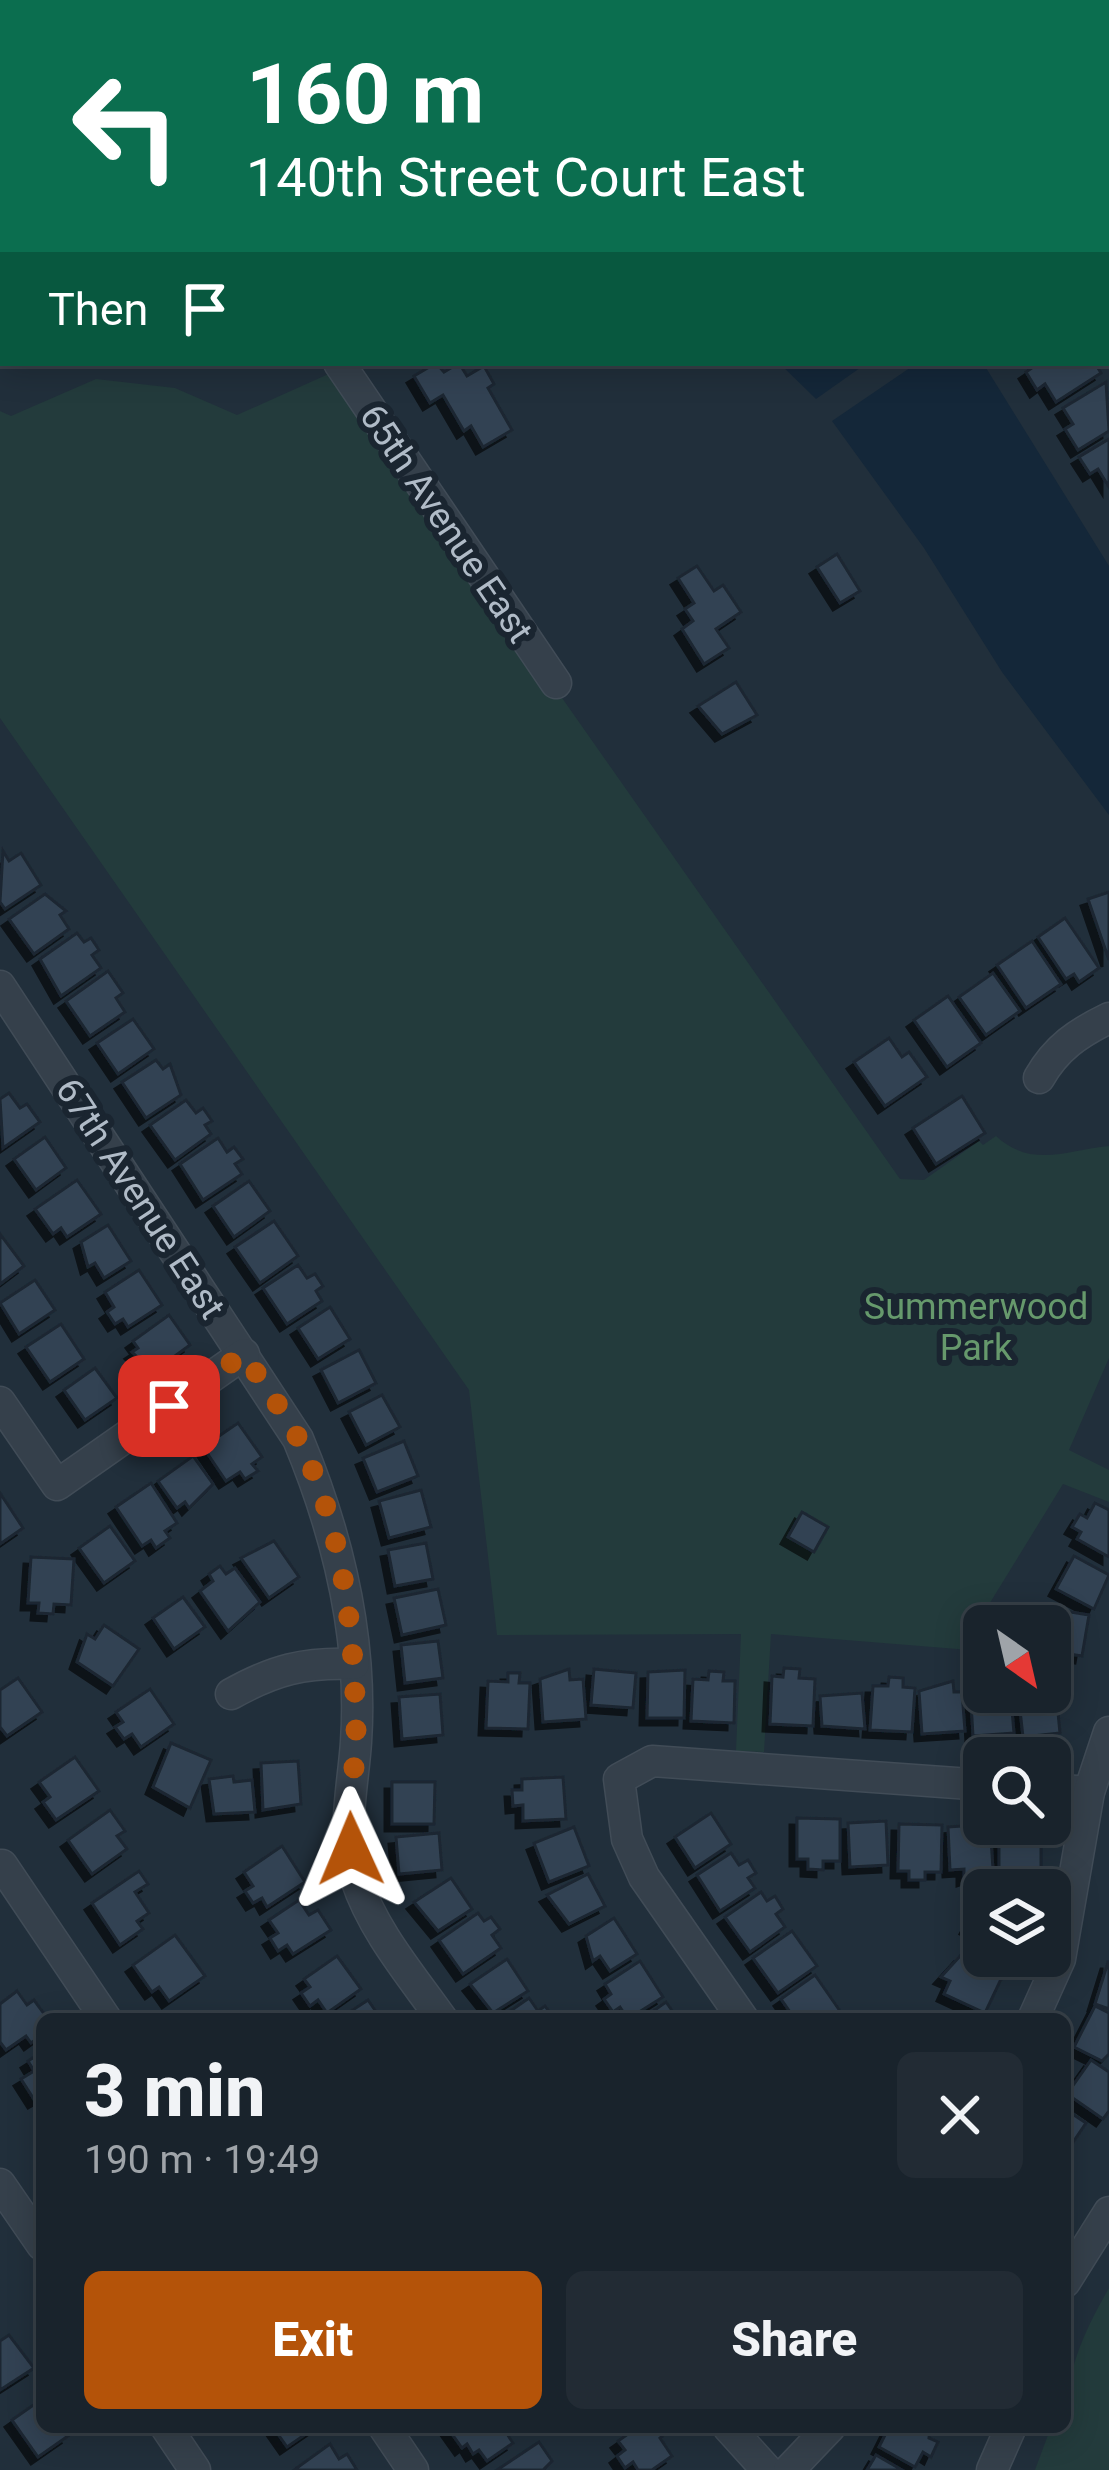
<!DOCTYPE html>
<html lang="en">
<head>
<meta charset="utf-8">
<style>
	:root { --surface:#19232c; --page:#222b34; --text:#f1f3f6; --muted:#9fa4a9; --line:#374048; --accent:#b45309 }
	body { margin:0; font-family:Roboto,sans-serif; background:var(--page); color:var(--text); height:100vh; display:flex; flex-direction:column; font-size:45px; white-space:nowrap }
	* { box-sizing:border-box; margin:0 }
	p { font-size:39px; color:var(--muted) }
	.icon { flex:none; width:66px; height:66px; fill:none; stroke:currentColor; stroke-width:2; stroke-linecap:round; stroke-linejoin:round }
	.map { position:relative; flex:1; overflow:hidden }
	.panel { position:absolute; left:36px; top:2013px; width:1035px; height:420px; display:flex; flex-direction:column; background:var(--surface); border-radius:18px; box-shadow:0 6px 30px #0003,0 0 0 3px var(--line) }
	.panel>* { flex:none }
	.banner { position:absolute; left:0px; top:0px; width:1110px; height:366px; box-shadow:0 6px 30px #0003,0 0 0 3px var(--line); background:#0b6e4f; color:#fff; overflow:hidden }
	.needle { width:78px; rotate:146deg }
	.buttons { position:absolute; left:963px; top:1605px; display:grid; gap:24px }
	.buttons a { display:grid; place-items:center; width:108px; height:108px; border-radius:18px; background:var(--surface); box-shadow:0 6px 30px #0003,0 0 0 3px var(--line); font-size:60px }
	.pin { position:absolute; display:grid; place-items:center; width:102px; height:102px; color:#fff; margin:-51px; border-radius:24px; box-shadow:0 6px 18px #0006 }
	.me { position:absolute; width:132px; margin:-66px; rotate:359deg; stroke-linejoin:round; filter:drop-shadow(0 0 9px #0008) }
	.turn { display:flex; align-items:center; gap:42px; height:252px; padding:0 48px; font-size:54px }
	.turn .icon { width:156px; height:156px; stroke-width:2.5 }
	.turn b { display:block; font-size:84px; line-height:102px }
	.then { display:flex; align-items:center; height:114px; padding:0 48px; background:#0003; gap:24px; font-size:45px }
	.round { display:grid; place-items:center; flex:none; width:126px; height:126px; border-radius:18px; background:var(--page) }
	.overview { display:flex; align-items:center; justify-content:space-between; height:204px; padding:0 48px }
	h1 { font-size:72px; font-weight:800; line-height:90px }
	.action { display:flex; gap:24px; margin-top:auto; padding:24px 48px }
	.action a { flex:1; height:138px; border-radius:18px; background:var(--accent); color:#fff; font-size:48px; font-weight:800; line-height:138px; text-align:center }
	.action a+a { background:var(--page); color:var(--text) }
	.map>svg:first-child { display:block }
</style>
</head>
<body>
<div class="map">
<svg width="1109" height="2470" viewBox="0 0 1109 2470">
	<defs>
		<filter id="shadow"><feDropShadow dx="-7" dy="7" stdDeviation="0" flood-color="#0009"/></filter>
	</defs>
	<rect width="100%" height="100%" fill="#212f3b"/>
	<g fill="#233b3c">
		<path d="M333,372L900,1179L924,1180L979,1141L983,1145L996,1136C1032,1169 1068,1150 1109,1146V1358L1069,1450L1109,1470V1502L1063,1484L988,1606L970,1650L771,1634L764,1752L736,1751L741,1634L497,1635L469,1390L0,718V411L11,416L96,379L175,388L237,415Z"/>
		<path d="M1109,2288V2470H1035L1051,2427H1065C1065,2374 1083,2333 1109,2288Z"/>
	</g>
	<g fill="#142739">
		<path d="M779,363H867L816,399Z"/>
		<path d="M917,363H983L1109,566V815L1002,672L924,548L832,421Z"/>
	</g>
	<g fill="#334352" stroke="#1c2732" stroke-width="3" filter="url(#shadow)">
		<path d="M436,363L444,372L459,363L467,376L484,366L494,384L488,388L512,430L483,447L471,426L464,431L443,395L430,403L414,376Z"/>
		<path d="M1039,363H1095L1101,373L1056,402L1045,384L1037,390L1026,372Z"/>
		<path d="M1106,382L1109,431L1078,450L1065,429L1073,424L1063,408Z"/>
		<path d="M1109,439V487L1098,469L1090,474L1079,457Z"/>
		<path d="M837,554L860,591L840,603L817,567Z"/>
		<path d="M697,566L714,591L723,585L741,612L716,629L729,648L704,664L682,629L693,621L685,609L694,603L678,578Z"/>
		<path d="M736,682L757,715L722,734L698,706Z"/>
		<path d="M3,851L9,861L21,853L41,885L5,909L0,902Z"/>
		<path d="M1109,892V960L1088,899Z"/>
		<path d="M45,894L66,911L60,915L69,929L34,954L9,919Z"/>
		<path d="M1065,918L1099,968L1079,982L1074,974L1066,979L1038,937Z"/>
		<path d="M77,933L84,942L91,938L99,950L92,955L101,968L61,996L40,959Z"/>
		<path d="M1032,941L1061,984L1026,1008L997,965Z"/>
		<path d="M108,971L123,993L116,998L125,1012L90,1036L66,1001Z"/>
		<path d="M993,973L1020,1011L986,1035L959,997Z"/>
		<path d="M948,996L981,1043L947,1067L914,1020Z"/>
		<path d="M133,1019L154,1049L118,1074L97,1043Z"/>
		<path d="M889,1038L902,1057L909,1052L927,1077L885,1106L854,1062Z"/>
		<path d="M156,1060L163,1069L170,1064L181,1095L146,1118L122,1082Z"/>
		<path d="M9,1093L20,1108L27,1104L40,1122L3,1148L0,1099Z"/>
		<path d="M962,1096L985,1133L936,1164L913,1128Z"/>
		<path d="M186,1100L196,1113L203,1108L212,1121L205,1125L211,1134L175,1160L150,1125Z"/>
		<path d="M45,1137L66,1168L36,1190L14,1159Z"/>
		<path d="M218,1138L227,1152L234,1147L243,1159L235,1164L242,1174L203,1200L180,1164Z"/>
		<path d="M77,1180L101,1214L67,1237L61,1228L53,1234L35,1209Z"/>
		<path d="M249,1181L270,1211L234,1237L213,1206Z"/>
		<path d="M274,1221L298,1256L260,1283L235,1247Z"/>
		<path d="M108,1225L131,1261L104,1278L95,1263L88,1267L81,1242Z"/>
		<path d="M0,1234L24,1266L0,1284Z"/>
		<path d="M298,1265L307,1278L315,1274L323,1286L316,1291L322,1301L287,1324L263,1288Z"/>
		<path d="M139,1270L162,1305L128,1327L123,1319L115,1324L107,1312L114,1307L105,1292Z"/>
		<path d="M35,1280L55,1310L19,1334L0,1303Z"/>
		<path d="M330,1307L350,1339L318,1359L298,1328Z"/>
		<path d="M169,1315L190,1345L153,1372L132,1352L138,1348L133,1341Z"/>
		<path d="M61,1324L84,1359L50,1382L26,1347Z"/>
		<path d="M359,1350L376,1383L338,1403L321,1370Z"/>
		<path d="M95,1368L117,1398L85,1420L64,1390Z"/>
		<path d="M382,1395L400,1427L366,1445L349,1412Z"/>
		<path d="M238,1423L262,1457L252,1464L258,1471L245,1479L240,1472L226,1481L203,1447Z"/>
		<path d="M404,1441L418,1476L377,1492L363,1458Z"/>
		<path d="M193,1456L213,1484L189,1508L185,1502L177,1508L158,1481Z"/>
		<path d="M151,1483L177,1523L165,1531L170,1538L156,1548L151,1540L142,1546L116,1507Z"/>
		<path d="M421,1490L431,1527L389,1538L379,1501Z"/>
		<path d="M0,1493L23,1528L0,1544Z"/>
		<path d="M1095,1503L1109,1510V1557L1077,1539L1081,1532L1072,1527L1080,1514L1087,1518Z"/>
		<path d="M802,1512L828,1527L814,1552L788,1537Z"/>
		<path d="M110,1526L135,1561L104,1583L79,1548Z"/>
		<path d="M274,1541L299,1577L269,1598L241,1558Z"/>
		<path d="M426,1543L433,1579L395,1586L388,1550Z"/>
		<path d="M1074,1556L1109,1575L1094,1609L1056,1589Z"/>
		<path d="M31,1557L74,1559L71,1605L54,1604L53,1614L38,1613L39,1603H28Z"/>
		<path d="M220,1566L226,1574L235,1568L260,1602L228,1631L200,1591L213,1581L209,1574Z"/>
		<path d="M438,1589L446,1625L402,1635L394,1598Z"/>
		<path d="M183,1597L205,1627L174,1649L153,1618Z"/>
		<path d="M1046,1608L1089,1615L1082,1656L1050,1651V1626H1044Z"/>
		<path d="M104,1625L139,1649L113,1686L77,1662L87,1634L95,1639Z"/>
		<path d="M438,1641L443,1678L405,1683L401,1645Z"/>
		<path d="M784,1668L800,1669L799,1678L815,1679L813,1726L770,1724L772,1676L783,1677Z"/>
		<path d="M569,1669L570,1680L583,1679L586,1719L543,1722L540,1679Z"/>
		<path d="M594,1669L636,1673L633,1708L591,1705Z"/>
		<path d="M685,1670L684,1718H647L648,1672Z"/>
		<path d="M709,1671L724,1672L723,1681H735L734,1723L691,1721L693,1679L708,1680Z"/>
		<path d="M508,1673H520L519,1683H530L528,1729L486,1728L488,1681L508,1682Z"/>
		<path d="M889,1677L903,1678V1687L915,1688L912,1732L870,1730L873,1686H888Z"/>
		<path d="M18,1678L42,1712L7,1736L0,1727V1690Z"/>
		<path d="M953,1681L954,1692H962L965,1731L922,1734L919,1691Z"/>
		<path d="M150,1689L174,1724L141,1747L132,1734L124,1739L115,1727L123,1722L116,1712Z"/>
		<path d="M1018,1692H1056L1060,1733L1023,1737Z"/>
		<path d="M862,1693L865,1729L822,1726L820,1696Z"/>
		<path d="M440,1694L443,1735L402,1739L399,1697Z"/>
		<path d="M1011,1698L1014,1733L973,1736L971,1702Z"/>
		<path d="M171,1743L211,1760L190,1808L153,1787Z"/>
		<path d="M75,1757L99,1791L56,1820L43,1802L50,1797L39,1782Z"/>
		<path d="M298,1761L301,1804L263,1810L261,1763Z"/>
		<path d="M233,1776L234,1782L252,1780L255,1812L214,1814L209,1779Z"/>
		<path d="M563,1777L566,1819L523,1821V1805L513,1806L512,1790H522V1779Z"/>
		<path d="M392,1782H435L434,1824H392Z"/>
		<path d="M110,1810L125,1831L117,1836L127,1849L92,1874L68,1840Z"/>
		<path d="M711,1813L731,1844L695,1868L675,1837Z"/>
		<path d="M797,1818L840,1819V1861H823V1870L808,1869V1859H797Z"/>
		<path d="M886,1821L888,1865L850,1867L848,1823Z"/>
		<path d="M899,1824L942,1825L941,1872H925V1880H909V1871H898Z"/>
		<path d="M990,1824L993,1869L964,1879V1869L950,1870L948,1827Z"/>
		<path d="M574,1827L589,1866L549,1882L534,1843Z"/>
		<path d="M439,1833L442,1870L399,1874L396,1837Z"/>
		<path d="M999,1835H1041V1868L999,1871Z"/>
		<path d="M282,1846L305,1882L267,1907L262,1898L253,1903L245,1891L253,1886L244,1872Z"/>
		<path d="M731,1853L739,1865L748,1860L756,1873L748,1878L755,1888L720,1911L697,1875Z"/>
		<path d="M139,1871L148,1884L135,1892L149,1913L137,1921L143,1929L120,1945L92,1903Z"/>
		<path d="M588,1874L605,1906L569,1924L547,1895Z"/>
		<path d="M451,1878L472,1909L438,1931L414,1902Z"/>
		<path d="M761,1892L767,1901L775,1896L783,1909L776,1914L785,1927L750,1952L725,1917Z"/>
		<path d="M299,1900L309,1915L318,1910L331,1930L293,1954L287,1945L278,1951L270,1938L278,1933L269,1920Z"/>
		<path d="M478,1913L484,1921L491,1917L500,1929L492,1935L501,1948L463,1974L439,1940Z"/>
		<path d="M984,1913V1953L970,1945L977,1932L967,1927L974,1914L981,1918Z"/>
		<path d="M614,1918L637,1954L610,1971L600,1956L593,1961L586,1936Z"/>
		<path d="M792,1931L817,1966L778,1993L753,1958Z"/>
		<path d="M175,1935L205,1976L169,2001L159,1987L152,1992L133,1965Z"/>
		<path d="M961,1955L1003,1975L985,2013L944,1994L950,1981L941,1977Z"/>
		<path d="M337,1956L361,1989L327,2013L318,2000L310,2006L301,1993L310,1987L304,1979Z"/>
		<path d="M507,1959L528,1991L493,2013L470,1984Z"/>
		<path d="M640,1961L663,1997L628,2019L620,2007L613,2012L604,1999L611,1994L605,1984Z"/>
		<path d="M1108,1962H1109V2009L1095,2004Z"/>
		<path d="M815,1975L840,2011L828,2019H795L781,1999Z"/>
		<path d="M17,1991L27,2005L34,2000L48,2019H42V2035L31,2043L26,2036L6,2050L0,2042V2004Z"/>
		<path d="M529,1998L538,2011L545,2006L555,2019H499Z"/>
		<path d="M368,2000L381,2019H339Z"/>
		<path d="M666,2002L678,2019H642Z"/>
		<path d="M1095,2006L1109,2013V2054L1102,2061L1074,2047Z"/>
		<path d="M42,2052V2097L35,2101L21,2079L34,2071L28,2061Z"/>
		<path d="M1091,2060L1109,2072V2111L1103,2119L1067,2094Z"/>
		<path d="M1065,2109L1086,2123L1065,2154Z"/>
		<path d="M9,2335L34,2368L0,2390V2341Z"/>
		<path d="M42,2399V2427H62L68,2436L38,2457L12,2420Z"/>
		<path d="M273,2427H316L287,2447Z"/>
		<path d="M447,2427H517L507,2434L513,2443L487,2461L479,2450L473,2454L467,2444L462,2448Z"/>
		<path d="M638,2427H664L667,2432L660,2438L672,2456L652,2470H638L633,2462L625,2468L617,2456L625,2450L618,2441Z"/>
		<path d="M889,2427H930L929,2438L938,2442L931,2457L923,2452L915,2467L879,2447Z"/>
		<path d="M539,2442L552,2461L543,2470H497Z"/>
		<path d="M330,2444L339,2459L347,2454L357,2470H294Z"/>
		<path d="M876,2455L902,2470H867Z"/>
	</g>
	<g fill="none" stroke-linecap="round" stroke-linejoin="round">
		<g stroke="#414c57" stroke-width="33">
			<g id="minor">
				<path d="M89,0L91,3"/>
				<path d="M926,0L928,3"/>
				<path d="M25,3L29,0"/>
				<path d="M0,20L3,18"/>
				<path d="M1107,251L1109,250"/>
				<path d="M1107,291L1109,294"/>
				<path d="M339,363L556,683"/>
				<path d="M0,986L298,1439C338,1535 363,1638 356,1742C353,1788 341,1833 356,1879C373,1931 411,1975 442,2019"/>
				<path d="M1039,1078C1056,1048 1078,1033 1109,1018"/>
				<path d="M0,1402L57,1485L244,1354"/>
				<path d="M231,1694C274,1670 304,1662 354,1664"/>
				<path d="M1050,1789L1089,1792"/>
				<path d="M2,1865L106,2019"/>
				<path d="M743,2019L644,1877L627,1839L619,1779L652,1761L984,1785"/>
				<path d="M1033,2019L1060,1959L1089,1792L1109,1732"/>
				<path d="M0,2184L42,2245"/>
				<path d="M1065,2282L1109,2212"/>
				<path d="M166,2427L195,2470"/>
				<path d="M384,2427L413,2470"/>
				<path d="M728,2427L767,2470"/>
				<path d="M789,2470L830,2427"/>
				<path d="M992,2470L1011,2427"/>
			</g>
		</g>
		<use href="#minor" stroke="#35404b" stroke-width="30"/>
	</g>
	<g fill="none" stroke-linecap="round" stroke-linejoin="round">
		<path stroke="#b45309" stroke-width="21" stroke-dasharray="0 37.8" d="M169,1406L244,1354C262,1383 284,1411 299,1440C344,1530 354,1631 356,1729C357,1770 345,1808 351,1849"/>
	</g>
	<g text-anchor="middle" stroke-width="12" stroke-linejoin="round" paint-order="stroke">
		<g font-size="36" fill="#b0bbc7" stroke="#1a2530">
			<text transform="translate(447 523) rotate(56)" y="13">65th Avenue East</text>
			<text transform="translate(141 1198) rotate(57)" y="13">67th Avenue East</text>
		</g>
		<g font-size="36" fill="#66996c" stroke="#1a2530">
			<text x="976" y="1319">Summerwood<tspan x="976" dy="41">Park</tspan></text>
		</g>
	</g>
</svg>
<div class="buttons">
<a><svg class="needle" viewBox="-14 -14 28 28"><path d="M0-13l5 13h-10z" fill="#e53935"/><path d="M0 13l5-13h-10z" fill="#9fa4a9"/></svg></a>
<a><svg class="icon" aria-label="search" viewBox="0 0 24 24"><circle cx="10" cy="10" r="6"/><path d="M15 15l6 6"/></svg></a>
<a><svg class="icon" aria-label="layers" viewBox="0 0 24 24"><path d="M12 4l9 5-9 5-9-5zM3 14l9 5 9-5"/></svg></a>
</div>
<div class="pin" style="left:169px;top:1406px;background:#d93025"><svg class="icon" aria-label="arrive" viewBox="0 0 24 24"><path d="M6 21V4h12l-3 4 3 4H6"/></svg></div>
<svg class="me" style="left:351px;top:1849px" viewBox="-20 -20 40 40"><path d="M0-17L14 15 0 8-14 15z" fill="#b45309" stroke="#fff" stroke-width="4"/></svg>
<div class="banner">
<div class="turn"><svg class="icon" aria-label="left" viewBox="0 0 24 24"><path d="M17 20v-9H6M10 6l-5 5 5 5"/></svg><div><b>160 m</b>140th Street Court East</div></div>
<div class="then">Then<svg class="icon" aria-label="arrive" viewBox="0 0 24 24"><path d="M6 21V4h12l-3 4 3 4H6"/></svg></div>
</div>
<section class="panel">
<div class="overview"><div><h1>3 min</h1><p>190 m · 19:49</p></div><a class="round"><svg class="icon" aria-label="close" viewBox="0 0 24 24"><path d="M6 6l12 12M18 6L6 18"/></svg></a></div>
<div class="action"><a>Exit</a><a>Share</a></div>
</section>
</div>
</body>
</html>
